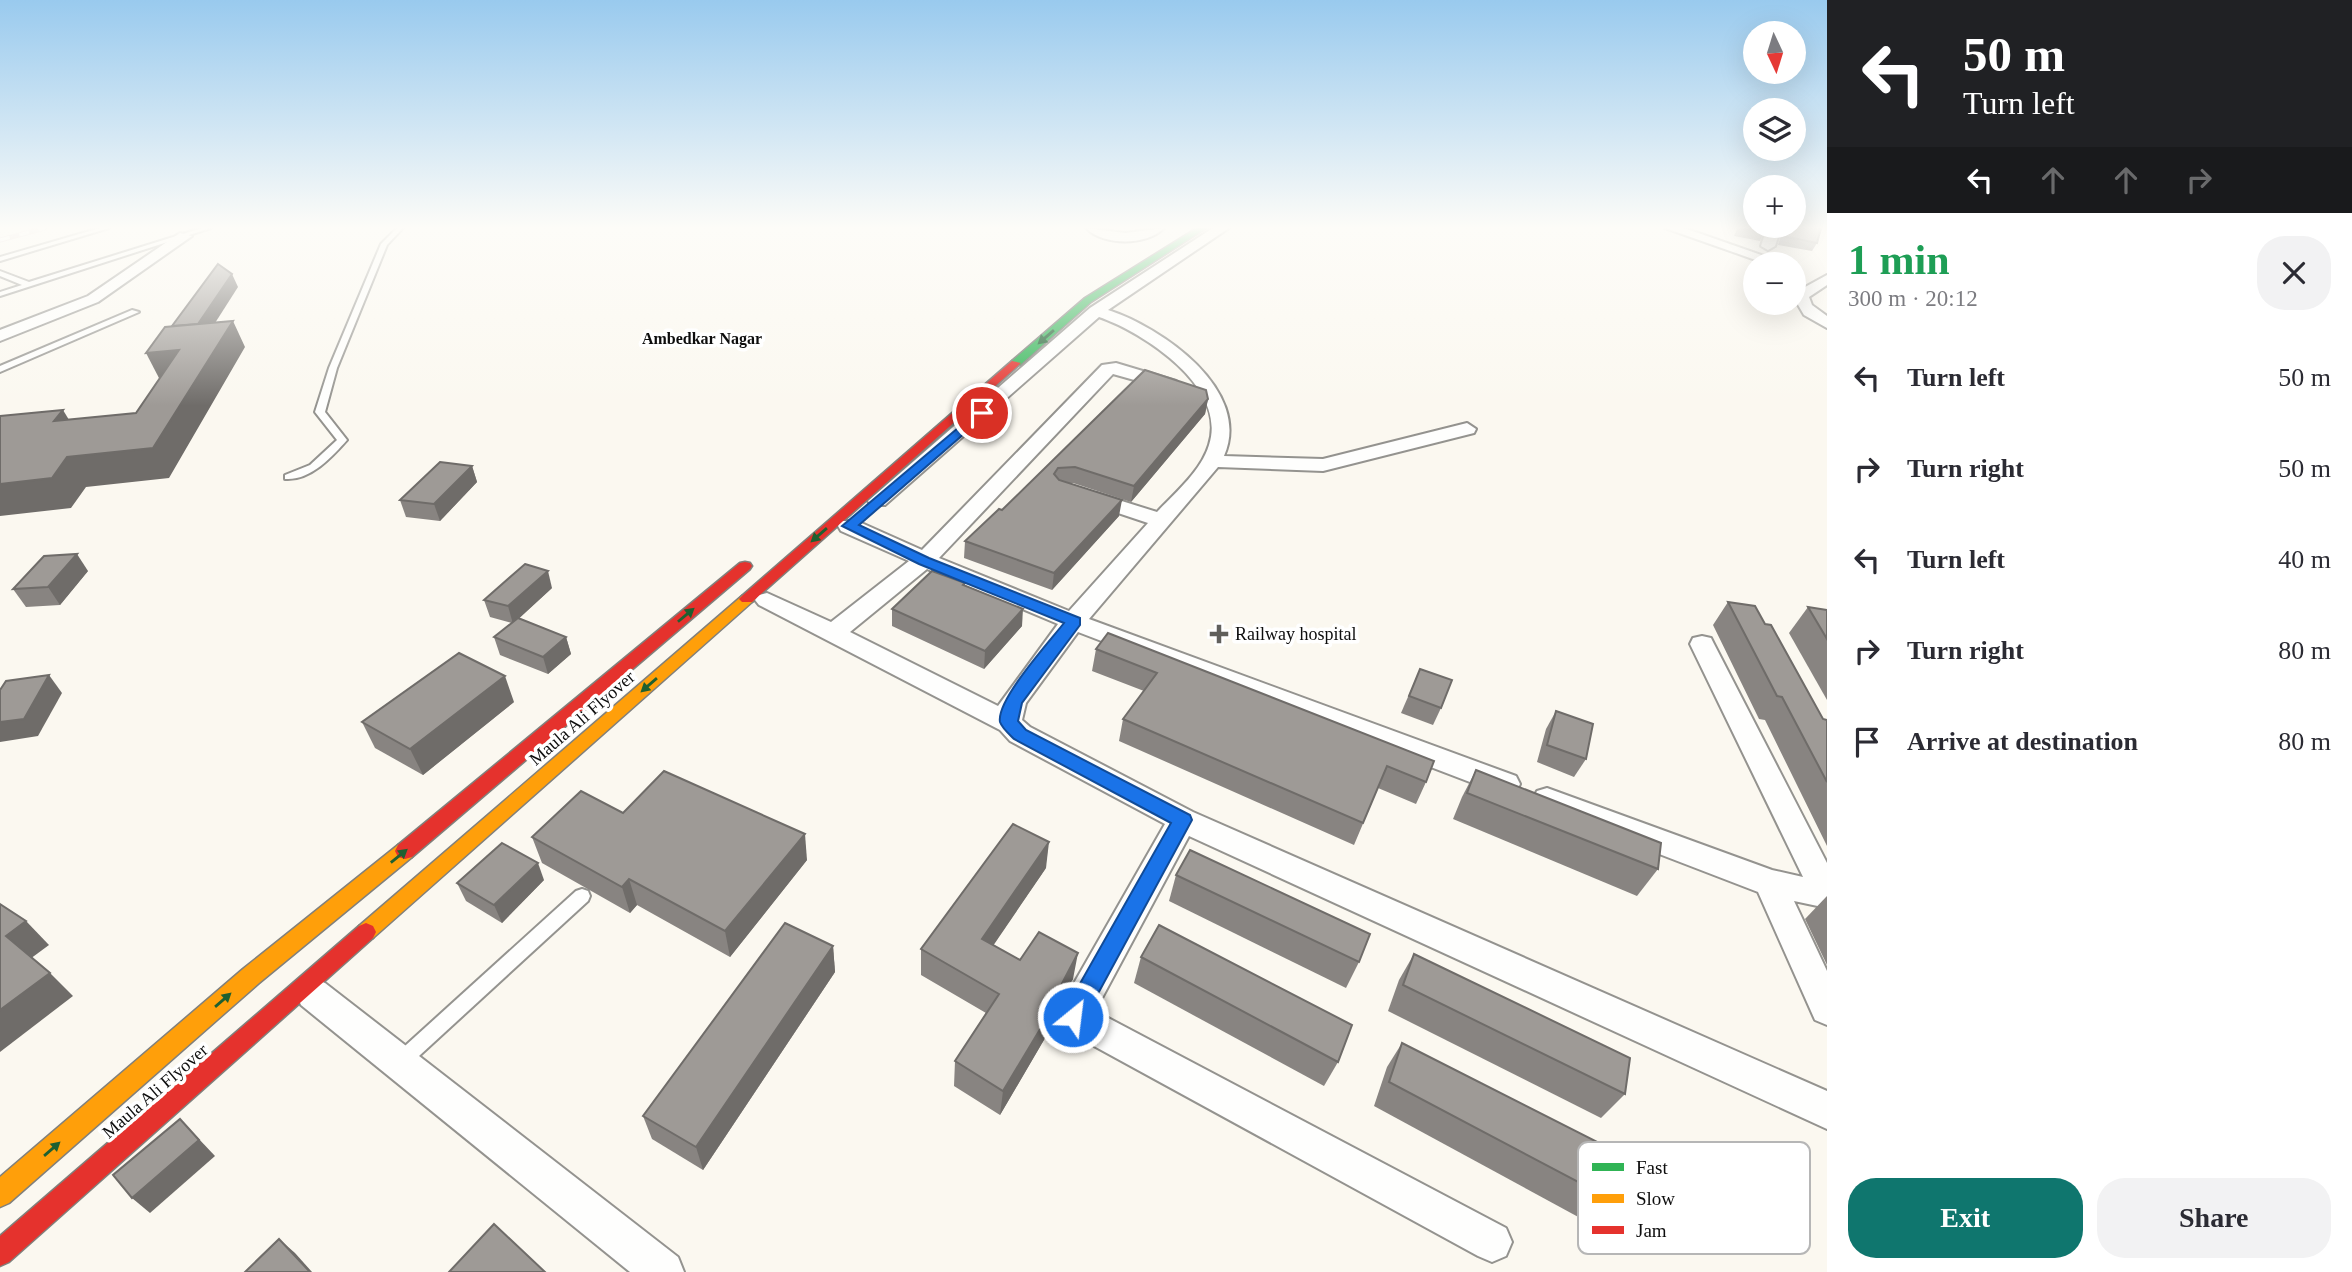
<!DOCTYPE html>
<html lang="en">
<head>
<meta charset="utf-8">
<style>
	:root { --surface:#fff; --page:#f2f2f3; --text:#2b2b33; --muted:#7c7c81; --accent:#0f766e }
	body { margin:0; font-family:"Times New Roman",serif; background:var(--page); color:var(--text); height:100vh; display:flex; flex-direction:column; font-size:26px; white-space:nowrap }
	* { box-sizing:border-box; margin:0 }
	p { font-size:23px; color:var(--muted) }
	.icon { flex:none; width:38px; height:38px; fill:none; stroke:currentColor; stroke-width:2; stroke-linecap:round; stroke-linejoin:round }
	.map { position:relative; flex:1; overflow:hidden }
	.sheet { display:flex; flex-direction:column; background:var(--surface); width:525px }
	.sheet>* { flex:none }
	.banner { background:#202124; color:#fff; overflow:hidden }
	.needle { width:46px; rotate:176deg }
	.buttons { position:absolute; left:1743px; top:21px; display:grid; gap:14px }
	.buttons a { display:grid; place-items:center; width:63px; height:63px; border-radius:50%; background:var(--surface); box-shadow:0 7px 28px #0002; font-size:35px }
	.pin { position:absolute; display:grid; place-items:center; width:60px; height:60px; color:#fff; margin:-30px; border:4px solid #fff; border-radius:50%; box-shadow:0 2px 7px #0007 }
	.me { position:absolute; width:77px; margin:-38px; rotate:29deg; stroke-linejoin:round; filter:drop-shadow(0 0 5px #0008) }
	.turn { display:flex; align-items:center; gap:24px; height:147px; padding:0 21px; font-size:32px }
	.turn .icon { width:91px; height:91px; stroke-width:2.5 }
	.turn b { display:block; font-size:49px; line-height:60px }
	.lanes { display:flex; align-items:center; height:66px; padding:0 21px; background:#0003; justify-content:center; gap:35px; direction:ltr }
	.lanes .off { opacity:.35 }
	.round { display:grid; place-items:center; flex:none; width:74px; height:74px; border-radius:28px; background:var(--page) }
	.overview { display:flex; align-items:center; justify-content:space-between; height:119px; padding:0 21px }
	h1 { font-size:42px; font-weight:700; line-height:52px; color:#1e9e55 }
	.cta { display:flex; gap:14px; margin-top:auto; padding:14px 21px }
	.cta a { flex:1; height:80px; border-radius:28px; background:var(--accent); color:#fff; font-size:28px; font-weight:700; line-height:80px; text-align:center }
	.cta a+a { background:var(--page); color:var(--text) }
	ul { padding:0; list-style:none }
	li { display:flex; align-items:center; gap:21px; height:91px; padding:0 21px }
	li div { flex:1 }
	li b { display:block; font-size:26px }
	li em { font-style:normal }
	main { display:flex; flex:1; min-height:0 }
	.map>svg:first-child { display:block }
</style>
</head>
<body>
<main>
<div class="map">
<svg width="1827" height="1272" viewBox="0 0 1827 1272">
	<rect width="100%" height="100%" fill="#fbf8f0"/>
	<g fill="none" stroke-linecap="round" stroke-linejoin="round">
		<g stroke="#94938f" stroke-width="4">
			<g id="lane">
				<path d="M100,228H109L0,261V257Z"/>
				<path d="M202,228H211L0,296V292L22,285L0,276V271L29,282Z"/>
				<path d="M397,228H403L387,245L337,368L325,412L347,440C332,457 310,481 285,479V475L310,465L337,440L315,412L329,368L381,244Z"/>
				<path d="M132,310L139,312L0,372V366Z"/>
				<path d="M582,889L588,891L590,896L588,901L407,1067L401,1070L395,1067L392,1061L395,1055L576,891Z"/>
			</g>
		</g>
		<g stroke="#94938f" stroke-width="4">
			<g id="street">
				<path d="M1086,228L1125,233L1164,228C1146,246 1104,246 1086,228Z"/>
				<path d="M1213,228H1229L1108,310C1161,327 1253,390 1224,456L1323,459L1467,423L1476,429L1474,433L1323,471L1218,467L1089,619L1516,776L1520,784L1516,792L1506,795L1496,792L1078,632L1026,703L1022,720L1030,727L1193,812L1827,1091V1129L1189,836L1095,1011L1506,1228L1512,1242L1506,1256L1492,1262L1478,1256L1061,1028L1056,1017L1061,1006L1165,824L1010,741L1000,730L759,605L755,600L759,595L767,593L831,622L909,561L841,531L838,526L841,521H857L922,550L1102,365L1116,363L1176,381L1179,385L1176,389L1170,390L1113,374L939,558L1069,611L1148,523L1082,501L1079,497L1082,493H1096L1157,512C1176,492 1201,471 1209,445C1228,387 1143,332 1099,317L885,505H871L868,501L1090,308ZM927,569L1058,624L998,706L850,632Z"/>
				<path d="M1665,228H1684L1787,264H1767Z"/>
				<path d="M1767,228H1781L1775,246L1768,250L1761,246Z"/>
				<path d="M180,233L192,236L98,302L0,341V330L88,296Z"/>
				<path d="M1827,275V285L1809,297L1812,305L1827,316V328L1804,315L1794,298L1796,292Z"/>
				<path d="M1702,636L1711,638L1714,644L1827,863V908L1794,901L1827,971V1025L1815,1020L1758,892L1537,807L1533,799L1537,791L1547,788L1772,870L1803,877L1690,644L1693,638Z"/>
				<path d="M313,978L325,983L678,1257L684,1272H630L301,1005L296,994L301,983Z"/>
			</g>
		</g>
		<g stroke="#81807c" stroke-width="3">
			<path id="fast" d="M1197,228H1206L1091,302L1020,365H1012V361L1085,298Z"/>
		</g>
		<g stroke="#81807c" stroke-width="3">
			<g id="slow">
				<path d="M747,594L752,596L755,599L752,602L373,938L366,941L359,938L356,932L359,926L742,596Z"/>
				<path d="M405,843L412,845L415,851L412,857L259,983L9,1203L0,1207V1177L243,969L398,845Z"/>
			</g>
		</g>
		<g stroke="#81807c" stroke-width="3">
			<g id="jam">
				<path d="M1012,361L1021,363L752,602H742L739,599L742,596Z"/>
				<path d="M745,562L750,563L752,566L750,569L412,857L405,859L398,857L395,851L398,845L740,563Z"/>
				<path d="M366,923L373,926L376,932L373,938L9,1262L0,1266V1236L359,926Z"/>
			</g>
		</g>
		<use href="#lane" fill="#fefefd" fill-rule="evenodd"/>
		<use href="#street" fill="#fefefd" fill-rule="evenodd"/>
		<use href="#fast" fill="#30b455" fill-rule="evenodd"/>
		<use href="#slow" fill="#ff9f0a" fill-rule="evenodd"/>
		<use href="#jam" fill="#e5322d" fill-rule="evenodd"/>
		<g stroke="#d9c2c5" stroke-width="5">
			<path id="rail" d="M0,240L45,228"/>
		</g>
		<use href="#rail" stroke="#fff" stroke-width="3.5" stroke-dasharray="10" stroke-linecap="butt"/>
	</g>
	<g fill="#888481">
		<path d="M1729,228H1766L1760,241L1734,236L1737,229Z"/>
		<path d="M1783,228H1821L1817,243L1812,251L1778,245L1783,229Z"/>
		<path d="M1145,370L1208,399L1205,414L1131,502L1073,483L1070,484L1119,516L1052,590L964,558L965,541L1002,510Z"/>
		<path d="M472,466L477,482L440,521L406,517L400,500Z"/>
		<path d="M88,571L60,605L26,607L13,589Z"/>
		<path d="M965,583V586L1022,626L984,669L892,626V609Z"/>
		<path d="M552,588L519,618L566,637L571,654L548,674L500,655L494,637L512,623L490,617L484,600Z"/>
		<path d="M1728,602L1765,624L1823,719L1827,720V846L1765,720L1759,719L1713,625Z"/>
		<path d="M1808,607L1827,610V700L1789,633Z"/>
		<path d="M1108,633L1426,782L1416,804L1378,788L1354,845L1119,741L1123,719L1144,691L1092,671L1096,649Z"/>
		<path d="M1420,669L1441,708L1433,725L1401,713Z"/>
		<path d="M514,702L423,775L375,748L362,722Z"/>
		<path d="M1556,711L1586,759L1574,777L1537,762L1546,729Z"/>
		<path d="M1476,770L1658,869L1637,896L1453,819L1462,797Z"/>
		<path d="M623,813L807,860L730,957L637,905L630,913L542,863L532,837Z"/>
		<path d="M1046,868L993,945L1020,960L1073,979L1057,1009L1055,1021L1000,1115L954,1086L955,1061L986,1013L921,975V949Z"/>
		<path d="M1176,875L1359,962L1346,988L1169,901Z"/>
		<path d="M544,880L502,923L466,901L457,883Z"/>
		<path d="M1827,896V965L1805,919Z"/>
		<path d="M833,946L835,972L703,1170L652,1139L643,1116Z"/>
		<path d="M1414,954L1625,1094L1601,1118L1388,1011L1399,980Z"/>
		<path d="M1141,957L1338,1062L1324,1086L1134,983Z"/>
		<path d="M1402,1043L1618,1203L1593,1225L1374,1106L1387,1067Z"/>
	</g>
	<g fill="#6f6c69">
		<path d="M232,274L238,287L201,345L175,347Z"/>
		<path d="M233,321L245,347L169,478L86,487L71,508L0,516V484L67,457L153,448Z"/>
		<path d="M179,350L160,380L146,353Z"/>
		<path d="M1208,399L1205,414L1131,502L1134,486Z"/>
		<path d="M63,410L80,438L54,421Z"/>
		<path d="M472,466L477,482L440,521L434,504Z"/>
		<path d="M1122,500L1119,516L1052,590L1054,573Z"/>
		<path d="M77,554L88,571L60,605L48,587Z"/>
		<path d="M548,571L552,588L513,624L508,606Z"/>
		<path d="M1023,609L1022,626L984,669L985,651Z"/>
		<path d="M566,637L571,654L548,674L543,657Z"/>
		<path d="M49,675L62,693L38,736L0,742V722Z"/>
		<path d="M505,676L514,702L423,775L410,749Z"/>
		<path d="M805,834L807,860L730,957L725,931Z"/>
		<path d="M1049,842L1046,868L980,965L982,939Z"/>
		<path d="M538,863L544,880L502,923L494,905Z"/>
		<path d="M629,879L637,905L630,913L622,887Z"/>
		<path d="M26,921L49,945L30,959L6,936Z"/>
		<path d="M833,946L835,972L703,1170L696,1147Z"/>
		<path d="M1078,953L1073,979L1057,1009L1055,1021L1000,1115L1003,1091Z"/>
		<path d="M50,973L73,996L0,1052V1010Z"/>
		<path d="M180,1119L215,1156L150,1213L132,1198Z"/>
		<path d="M279,1239L295,1253L312,1272H310Z"/>
	</g>
	<g fill="#9e9a96" stroke="#6f6c69" stroke-width="2">
		<path d="M1739,228H1766L1764,233Z"/>
		<path d="M1786,228H1821L1817,243L1783,236Z"/>
		<path d="M218,264L232,274L198,324L172,326Z"/>
		<path d="M233,321L153,448L67,457L52,478L0,484V416L63,410L54,421L136,413L179,350L146,353L165,327Z"/>
		<path d="M1145,370L1206,390L1208,399L1134,486L1075,467L1058,468L1054,474L1059,480L1122,500L1054,573L965,541L999,509L1002,510Z"/>
		<path d="M440,462L472,466L434,504L400,500Z"/>
		<path d="M77,554L48,587L13,589L44,556Z"/>
		<path d="M525,564L548,571L508,606L484,600Z"/>
		<path d="M932,571L965,583L963,585L1023,609L985,651L892,609Z"/>
		<path d="M1728,602L1755,606L1765,624L1771,625L1823,719L1827,720V782L1782,697L1777,696Z"/>
		<path d="M1808,607L1827,610V639Z"/>
		<path d="M518,618L566,637L543,657L494,637Z"/>
		<path d="M1108,633L1434,761L1426,782L1387,766L1363,823L1123,719L1157,673L1096,649Z"/>
		<path d="M459,653L505,676L410,749L362,722Z"/>
		<path d="M1420,669L1452,680L1441,708L1409,696Z"/>
		<path d="M49,675L24,719L0,722V690L6,681Z"/>
		<path d="M1556,711L1593,724L1586,759L1547,745Z"/>
		<path d="M1476,770L1661,843L1658,869L1467,793Z"/>
		<path d="M664,771L805,834L725,931L629,879L622,887L532,837L581,791L623,813Z"/>
		<path d="M1013,824L1049,842L982,939L1020,960L1039,932L1078,953L1058,991L1060,996L1003,1091L955,1061L999,994L921,949Z"/>
		<path d="M502,843L538,863L494,905L457,883Z"/>
		<path d="M1190,850L1370,934L1359,962L1176,875Z"/>
		<path d="M0,904L26,921L6,936L50,973L0,1010Z"/>
		<path d="M785,923L833,946L696,1147L643,1116Z"/>
		<path d="M1159,925L1352,1025L1338,1062L1141,957Z"/>
		<path d="M1414,954L1630,1058L1625,1094L1403,985Z"/>
		<path d="M1402,1043L1625,1156L1618,1203L1389,1082Z"/>
		<path d="M180,1119L199,1140L132,1198L113,1175Z"/>
		<path d="M494,1224L545,1272H449Z"/>
		<path d="M279,1239L310,1272H245Z"/>
	</g>
	<defs><path id="oneway-solid" d="M-6-.8H1V-3.2L6.5 0L1 3.2V.8H-6Z" transform="scale(1.75)"/></defs>
	<g fill="#1e6031">
		<use href="#oneway-solid" transform="translate(1046 337) rotate(139)"/>
		<use href="#oneway-solid" transform="translate(819 535) rotate(139)"/>
		<use href="#oneway-solid" transform="translate(686 615) rotate(-40)"/>
		<use href="#oneway-solid" transform="translate(649 685) rotate(139)"/>
		<use href="#oneway-solid" transform="translate(399 856) rotate(-39)"/>
		<use href="#oneway-solid" transform="translate(223 1000) rotate(-41)"/>
		<use href="#oneway-solid" transform="translate(52 1149) rotate(-41)"/>
	</g>
	<linearGradient id="sky" x2="0" y2="1"><stop stop-color="#99caee"/><stop offset="0.56" stop-color="#fdfcf8"/><stop offset="1" stop-color="#fdfcf8" stop-opacity="0"/></linearGradient>
	<rect width="1827" height="406" fill="url(#sky)"/>
	<path fill="#1a73e8" stroke="#114b97" stroke-width="2" d="M978,411L988,413L859,525L929,558L1080,618V625L1022,703L1018,721L1026,730L1190,815L1192,820L1081,1025L1073,1028L1065,1025L1061,1017L1065,1010L1171,823L1014,739C1009,734 1002,728 1000,722C996,700 1050,641 1064,623L919,564L842,526Z"/>
	<path fill="#605f5c" stroke="#fff" stroke-width="2.5" d="M1215.5 623.5h7v7h7v7h-7v7h-7v-7h-7v-7h7z"/>
	<g text-anchor="middle" stroke-width="7" stroke-linejoin="round" paint-order="stroke">
		<g font-size="16" font-weight="bold" fill="#0d0d0d" stroke="#fff">
			<text x="702" y="344">Ambedkar Nagar</text>
		</g>
		<g font-size="18" fill="#0d0d0d" stroke="#fff" text-anchor="start">
			<text x="1235" y="640">Railway hospital</text>
		</g>
		<g font-size="18" fill="#0d0d0d" stroke="#fff">
			<text transform="translate(582 718) rotate(-41)" y="6">Maula Ali Flyover</text>
			<text transform="translate(155 1091) rotate(-41)" y="6">Maula Ali Flyover</text>
		</g>
	</g>
	<rect x="1578" y="1142" width="232" height="112" rx="10" fill="#fff" stroke="#b6b6b6" stroke-width="2"/>
	<rect x="1592" y="1163" width="32" height="8" fill="#30b455"/>
	<rect x="1592" y="1194" width="32" height="9" fill="#ff9f0a"/>
	<rect x="1592" y="1226" width="32" height="8" fill="#e5322d"/>
	<g font-size="19" fill="#0d0d0d">
		<text x="1636" y="1174">Fast</text>
		<text x="1636" y="1205">Slow</text>
		<text x="1636" y="1237">Jam</text>
	</g>
</svg>
<div class="buttons">
<a><svg class="needle" viewBox="-14 -14 28 28"><path d="M0-13l5 13h-10z" fill="#e53935"/><path d="M0 13l5-13h-10z" fill="#7c7c81"/></svg></a>
<a><svg class="icon" aria-label="layers" viewBox="0 0 24 24"><path d="M12 4l9 5-9 5-9-5zM3 14l9 5 9-5"/></svg></a>
<a>+</a>
<a>−</a>
</div>
<div class="pin" style="left:982px;top:413px;background:#d93025"><svg class="icon" aria-label="arrive" viewBox="0 0 24 24"><path d="M6 21V4h12l-3 4 3 4H6"/></svg></div>
<svg class="me" style="left:1073px;top:1017px" viewBox="-20 -20 40 40"><circle r="17" fill="#1a73e8" stroke="#fff" stroke-width="3"/><path d="M0-11L8 9 0 5-8 9z" fill="#fff"/></svg>
</div>
<section class="sheet">
<div class="banner">
<div class="turn"><svg class="icon" aria-label="left" viewBox="0 0 24 24"><path d="M17 20v-9H6M10 6l-5 5 5 5"/></svg><div><b>50 m</b>Turn left</div></div>
<div class="lanes"><svg class="icon" aria-label="left" viewBox="0 0 24 24"><path d="M17 20v-9H6M10 6l-5 5 5 5"/></svg><svg class="icon off" aria-label="ahead" viewBox="0 0 24 24"><path d="M12 20V5M6 11l6-6 6 6"/></svg><svg class="icon off" aria-label="ahead" viewBox="0 0 24 24"><path d="M12 20V5M6 11l6-6 6 6"/></svg><svg class="icon off" aria-label="right" viewBox="0 0 24 24"><path d="M7 20v-9h11M14 6l5 5-5 5"/></svg></div>
</div>
<div class="overview"><div><h1>1 min</h1><p>300 m · 20:12</p></div><a class="round"><svg class="icon" aria-label="close" viewBox="0 0 24 24"><path d="M6 6l12 12M18 6L6 18"/></svg></a></div>
<ul>
<li><svg class="icon" aria-label="left" viewBox="0 0 24 24"><path d="M17 20v-9H6M10 6l-5 5 5 5"/></svg><div><b>Turn left</b></div><em>50 m</em></li>
<li><svg class="icon" aria-label="right" viewBox="0 0 24 24"><path d="M7 20v-9h11M14 6l5 5-5 5"/></svg><div><b>Turn right</b></div><em>50 m</em></li>
<li><svg class="icon" aria-label="left" viewBox="0 0 24 24"><path d="M17 20v-9H6M10 6l-5 5 5 5"/></svg><div><b>Turn left</b></div><em>40 m</em></li>
<li><svg class="icon" aria-label="right" viewBox="0 0 24 24"><path d="M7 20v-9h11M14 6l5 5-5 5"/></svg><div><b>Turn right</b></div><em>80 m</em></li>
<li><svg class="icon" aria-label="arrive" viewBox="0 0 24 24"><path d="M6 21V4h12l-3 4 3 4H6"/></svg><div><b>Arrive at destination</b></div><em>80 m</em></li>
</ul>
<div class="cta"><a>Exit</a><a>Share</a></div>
</section>
</main>
</body>
</html>
